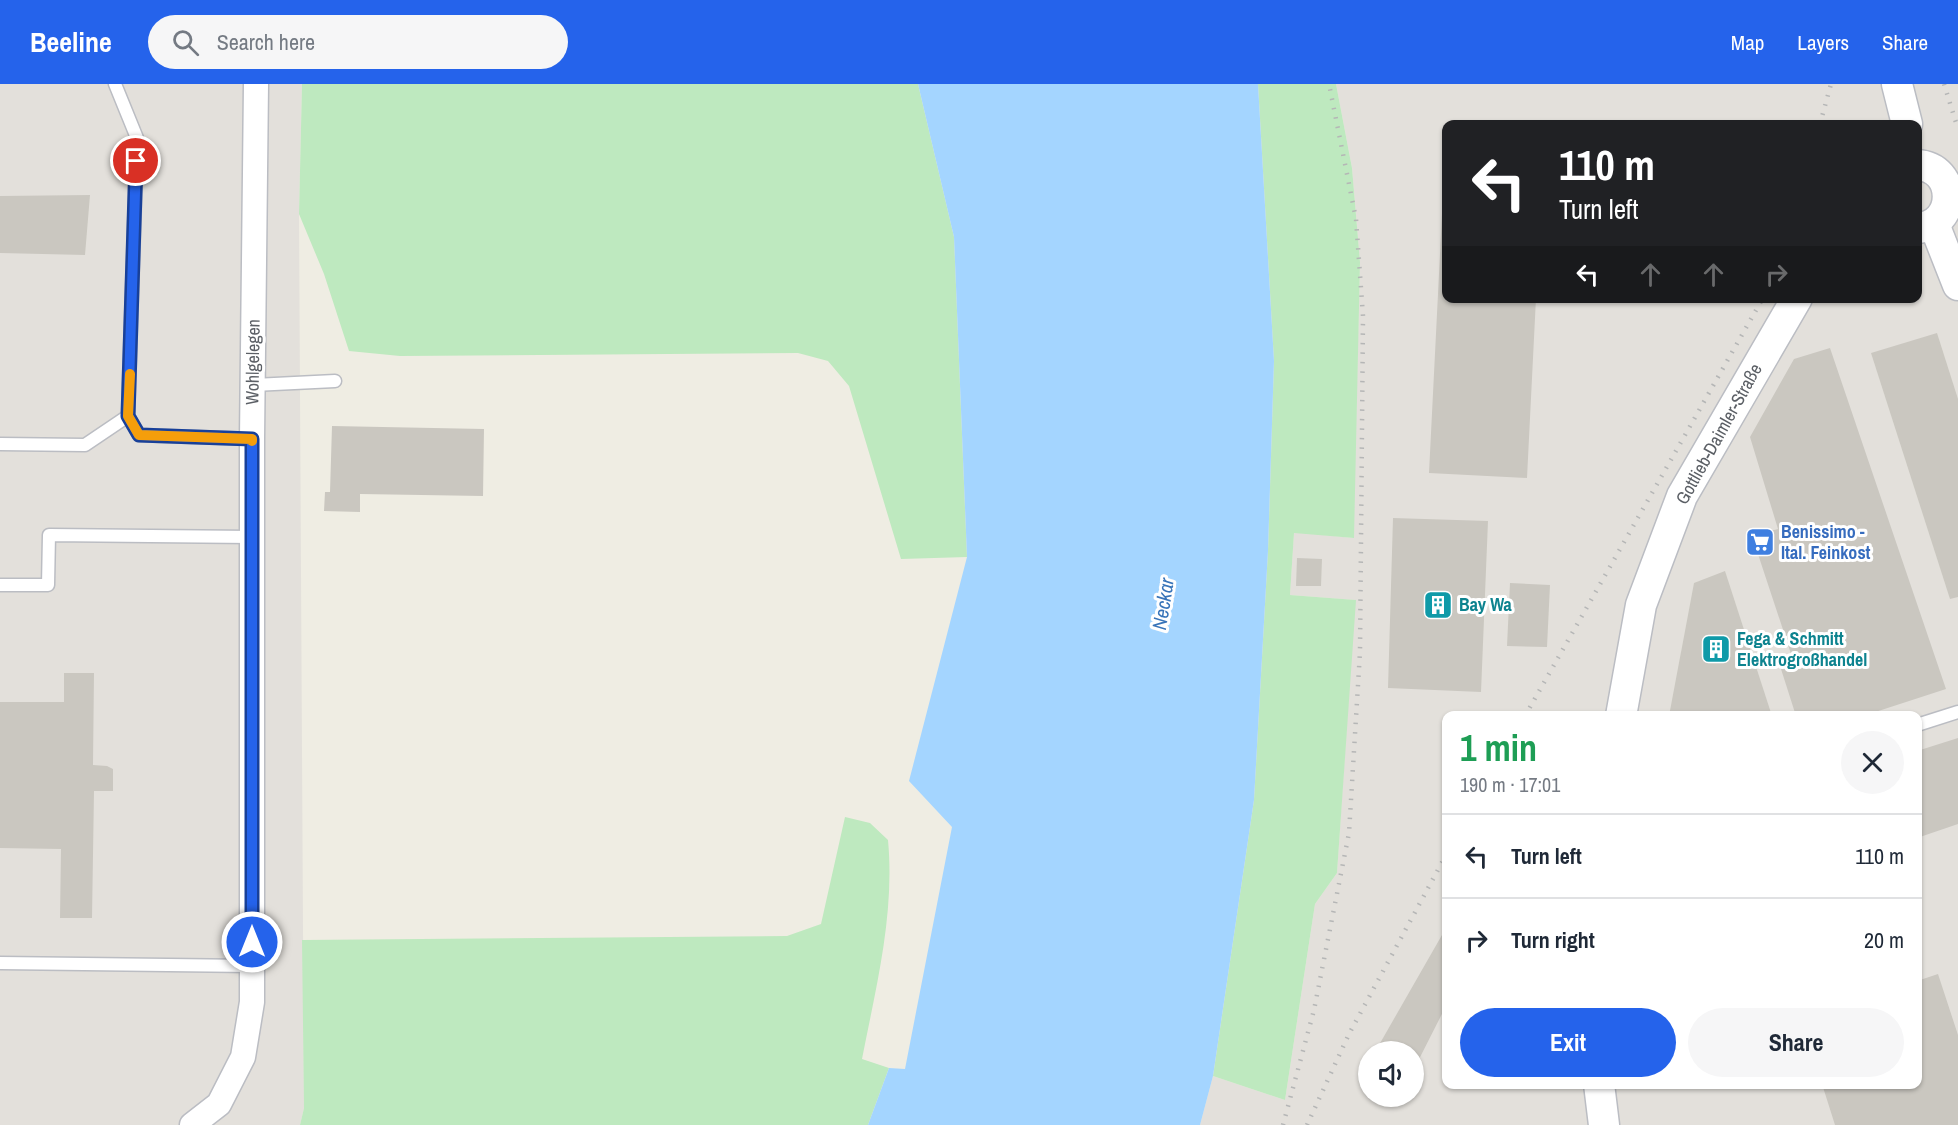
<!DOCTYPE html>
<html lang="en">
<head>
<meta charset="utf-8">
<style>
	:root { --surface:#fff; --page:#f6f6f7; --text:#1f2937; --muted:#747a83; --line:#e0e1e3; --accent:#2563eb }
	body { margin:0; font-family:"Archivo Narrow",sans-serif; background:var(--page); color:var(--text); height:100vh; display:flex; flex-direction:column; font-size:22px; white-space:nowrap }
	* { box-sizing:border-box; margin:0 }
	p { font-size:20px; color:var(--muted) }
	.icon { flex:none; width:33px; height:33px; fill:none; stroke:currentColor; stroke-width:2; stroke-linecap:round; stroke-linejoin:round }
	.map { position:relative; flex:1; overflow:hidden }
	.drawer { position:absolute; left:1442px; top:627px; width:480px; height:378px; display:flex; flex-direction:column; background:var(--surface); border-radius:12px; box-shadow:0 2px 4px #0004 }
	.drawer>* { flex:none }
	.guide { position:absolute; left:1442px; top:36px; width:480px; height:183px; border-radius:12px; box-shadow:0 2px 4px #0004; background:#202124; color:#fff; overflow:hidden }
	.buttons { position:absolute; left:1358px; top:957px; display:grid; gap:12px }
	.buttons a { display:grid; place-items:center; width:66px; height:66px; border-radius:50%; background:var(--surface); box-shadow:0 2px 4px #0004; font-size:30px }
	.pin { position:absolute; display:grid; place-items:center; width:51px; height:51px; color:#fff; margin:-26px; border:3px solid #fff; border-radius:50%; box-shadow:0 2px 6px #0007 }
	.me { position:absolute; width:66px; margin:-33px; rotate:0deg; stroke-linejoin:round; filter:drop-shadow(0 0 4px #0008) }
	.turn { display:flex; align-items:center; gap:21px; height:126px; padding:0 18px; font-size:27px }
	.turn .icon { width:78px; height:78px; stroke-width:2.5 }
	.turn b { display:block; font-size:42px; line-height:51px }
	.lanes { display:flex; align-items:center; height:57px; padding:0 18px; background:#0003; justify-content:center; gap:30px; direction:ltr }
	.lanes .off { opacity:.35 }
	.round { display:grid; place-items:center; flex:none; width:63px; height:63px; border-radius:32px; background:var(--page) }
	.head { display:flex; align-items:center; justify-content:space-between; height:102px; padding:0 18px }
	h1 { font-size:36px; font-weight:700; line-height:45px; color:#1e9e55 }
	.primary-button { display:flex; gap:12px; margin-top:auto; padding:12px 18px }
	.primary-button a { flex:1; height:69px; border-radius:36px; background:var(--accent); color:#fff; font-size:24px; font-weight:700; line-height:69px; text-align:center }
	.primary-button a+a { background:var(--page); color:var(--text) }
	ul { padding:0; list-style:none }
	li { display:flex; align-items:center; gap:18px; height:84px; padding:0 18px; border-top:2px solid var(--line) }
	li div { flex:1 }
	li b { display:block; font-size:22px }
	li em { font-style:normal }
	header { display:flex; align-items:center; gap:36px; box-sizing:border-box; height:84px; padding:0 30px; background:var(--accent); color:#fff }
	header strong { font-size:28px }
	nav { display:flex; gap:33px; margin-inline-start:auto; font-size:21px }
	.search { width:420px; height:54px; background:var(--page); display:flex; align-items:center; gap:15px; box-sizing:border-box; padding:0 21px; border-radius:33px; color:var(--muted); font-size:22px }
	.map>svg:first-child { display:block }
</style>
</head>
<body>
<header>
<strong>Beeline</strong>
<div class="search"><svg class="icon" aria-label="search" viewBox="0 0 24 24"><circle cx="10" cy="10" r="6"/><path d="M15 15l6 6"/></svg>Search here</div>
<nav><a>Map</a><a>Layers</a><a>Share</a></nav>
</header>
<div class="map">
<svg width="1958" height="1041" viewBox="0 0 1958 1041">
	<rect width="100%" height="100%" fill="#efede3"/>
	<g fill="#e3e0db" fill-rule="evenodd">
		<path d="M0,0H302L299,130L304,1024L300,1041H0Z"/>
		<path d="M1336,0H1958V1041H1200L1213,992L1285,1016L1315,820L1337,789L1355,516L1290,511L1294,448L1353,454L1360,178L1352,84ZM1446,40H1917V214H1446ZM1446,632H1917V1000H1446ZM1368,968H1413V1012H1368Z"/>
	</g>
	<g fill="#bee9bf">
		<path d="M302,0H918L954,153L967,473L901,475L849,302L828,277L798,269L400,272L349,267L324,190L299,130Z"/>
		<path d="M1258,0H1336L1352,84L1360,178L1354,454L1294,449L1290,511L1356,516L1337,789L1315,820L1285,1016L1213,992L1254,716L1268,467L1274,277Z"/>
		<path d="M845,733L870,739L888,756C895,830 876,903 862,975L889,984L868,1041H300L304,1024L302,856L787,852L821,840Z"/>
	</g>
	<path fill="#a4d5ff" d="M918,0H1258L1274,277L1268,467L1254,716L1213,992L1200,1041H868L889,984L905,985L952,743L909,697L967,473L954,153Z"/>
	<g fill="#cac7c0">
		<path d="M90,111L85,171L0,169V112Z"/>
		<path d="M1442,130H1446V214H1536L1527,394L1429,389Z"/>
		<path d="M1937,249L1958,315V513L1950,515L1871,269Z"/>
		<path d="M1830,264L1946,605L1863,632H1796L1781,585L1795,582L1752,452L1778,445L1750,353L1794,275Z"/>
		<path d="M332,342L484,345L483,412L360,410V428L324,427L325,408H330Z"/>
		<path d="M1393,434L1488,437L1481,608L1388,604Z"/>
		<path d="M1297,474L1322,475L1321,502H1296Z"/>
		<path d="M1725,487L1772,632H1669L1694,499Z"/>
		<path d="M1510,499L1550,501L1547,563L1507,562Z"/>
		<path d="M64,589H94L93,681L107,682L113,685V707H94L92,834H60L61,765L0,764V618H64Z"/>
		<path d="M1958,654V740L1917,754V667Z"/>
		<path d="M1446,844V922L1413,987V968H1375Z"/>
		<path d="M1938,890L1958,951V1041H1835L1822,1000H1917V897Z"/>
	</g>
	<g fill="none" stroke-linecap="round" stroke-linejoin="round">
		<g stroke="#bbbdc3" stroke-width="15">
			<g id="service">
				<path d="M115,0L137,54L128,332L139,351L252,355"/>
				<path d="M252,301L335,297"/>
				<path d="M0,360L85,361L128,332"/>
				<path d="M0,501H48L49,451L252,453"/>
				<path d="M1917,641L1958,628"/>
				<path d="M0,879L252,882"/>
			</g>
		</g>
		<g stroke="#bbbdc3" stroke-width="27">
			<path id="minor" d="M192,1041L219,1020L243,973L252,918V355L256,0"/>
		</g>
		<g stroke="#bbbdc3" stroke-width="33">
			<g id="tertiary">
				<path d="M1897,0L1907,40"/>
				<path d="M1917,81C1958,83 1958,142 1917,144"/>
				<path d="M1934,140L1958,201"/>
				<path d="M1621,632L1641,521L1682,412L1797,214"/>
				<path d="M1599,1000L1604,1041"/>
			</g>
		</g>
		<use href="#service" stroke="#fff" stroke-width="12"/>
		<use href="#minor" stroke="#fff" stroke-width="24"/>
		<use href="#tertiary" stroke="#fff" stroke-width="30"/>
		<g stroke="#b5b6b6" stroke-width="4.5" stroke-dasharray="1.5 8" stroke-linecap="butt">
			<path d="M1944,0L1958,45"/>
			<path d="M1820,40L1831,0"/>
			<path d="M1525,632L1763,214"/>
			<path d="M1283,1041L1314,926L1349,749L1360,568L1363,232L1356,135L1329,0"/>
			<path d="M1307,1041L1349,950L1446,771"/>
		</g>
	</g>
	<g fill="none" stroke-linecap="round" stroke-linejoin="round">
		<g stroke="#184099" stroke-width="15">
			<path id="route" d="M136,77L128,332L139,351L252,355V858"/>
		</g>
		<use href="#route" stroke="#2563eb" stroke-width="10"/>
		<path stroke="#f59e0b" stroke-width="10" d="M130,290L128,332L139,351L252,355V357"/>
	</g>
	<defs>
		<g id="supermarket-square" transform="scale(1.5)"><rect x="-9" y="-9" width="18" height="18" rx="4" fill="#3f7fe0" stroke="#fff"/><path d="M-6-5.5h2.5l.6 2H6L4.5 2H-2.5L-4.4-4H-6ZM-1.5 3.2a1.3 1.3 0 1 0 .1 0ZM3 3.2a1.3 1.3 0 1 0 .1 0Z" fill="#fff"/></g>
		<g id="building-square" transform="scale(1.5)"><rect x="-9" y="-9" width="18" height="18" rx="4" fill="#0f9aa8" stroke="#fff"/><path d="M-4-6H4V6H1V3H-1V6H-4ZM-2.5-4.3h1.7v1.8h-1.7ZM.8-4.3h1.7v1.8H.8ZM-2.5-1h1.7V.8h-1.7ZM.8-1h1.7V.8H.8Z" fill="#fff"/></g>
	</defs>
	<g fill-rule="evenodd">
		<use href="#supermarket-square" x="1760" y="458"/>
		<use href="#building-square" x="1438" y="521"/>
		<use href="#building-square" x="1716" y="565"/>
	</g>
	<g text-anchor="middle" stroke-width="6" stroke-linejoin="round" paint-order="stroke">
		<g font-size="18" fill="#5b5f65" stroke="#fff">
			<text transform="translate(253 278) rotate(-89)" y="6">Wohlgelegen</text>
			<text transform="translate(1719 350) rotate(-61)" y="6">Gottlieb-Daimler-Straße</text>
		</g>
		<g font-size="18" font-weight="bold" fill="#366cbe" stroke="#fff" text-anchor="start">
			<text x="1781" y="454">Benissimo -<tspan x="1781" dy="21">Ital. Feinkost</tspan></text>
		</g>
		<g font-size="18" font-weight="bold" fill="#0d838f" stroke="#fff" text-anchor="start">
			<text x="1459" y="527">Bay Wa</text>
			<text x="1737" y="561">Fega &amp; Schmitt<tspan x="1737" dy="21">Elektrogroßhandel</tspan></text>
		</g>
		<g font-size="20" font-style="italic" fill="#3874b9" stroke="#fff">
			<text transform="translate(1163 520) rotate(-81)" y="7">Neckar</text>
		</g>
	</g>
</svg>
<div class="buttons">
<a><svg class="icon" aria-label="sound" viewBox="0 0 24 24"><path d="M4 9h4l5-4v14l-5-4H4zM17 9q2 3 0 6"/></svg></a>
</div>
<div class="pin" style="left:136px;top:77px;background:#d93025"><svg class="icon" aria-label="arrive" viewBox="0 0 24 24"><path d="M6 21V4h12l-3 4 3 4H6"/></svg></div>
<svg class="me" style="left:252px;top:858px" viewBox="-20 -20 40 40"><circle r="17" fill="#2563eb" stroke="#fff" stroke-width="3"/><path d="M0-11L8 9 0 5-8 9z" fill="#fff"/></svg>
<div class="guide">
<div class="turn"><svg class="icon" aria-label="left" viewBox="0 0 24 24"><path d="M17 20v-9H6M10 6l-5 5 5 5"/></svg><div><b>110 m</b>Turn left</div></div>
<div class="lanes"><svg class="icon" aria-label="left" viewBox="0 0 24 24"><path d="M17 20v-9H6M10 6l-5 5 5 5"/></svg><svg class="icon off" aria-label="ahead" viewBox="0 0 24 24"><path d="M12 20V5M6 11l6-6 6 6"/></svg><svg class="icon off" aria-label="ahead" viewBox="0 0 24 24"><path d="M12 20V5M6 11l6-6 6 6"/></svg><svg class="icon off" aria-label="right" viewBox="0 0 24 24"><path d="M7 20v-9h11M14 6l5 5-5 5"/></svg></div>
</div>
<section class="drawer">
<div class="head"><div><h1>1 min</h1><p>190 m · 17:01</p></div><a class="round"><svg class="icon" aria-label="close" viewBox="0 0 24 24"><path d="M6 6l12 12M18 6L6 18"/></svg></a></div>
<ul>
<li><svg class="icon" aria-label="left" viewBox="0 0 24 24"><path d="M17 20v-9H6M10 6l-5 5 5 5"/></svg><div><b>Turn left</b></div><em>110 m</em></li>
<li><svg class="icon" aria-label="right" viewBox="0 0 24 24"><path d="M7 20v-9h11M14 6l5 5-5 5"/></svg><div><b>Turn right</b></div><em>20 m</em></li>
</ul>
<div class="primary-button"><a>Exit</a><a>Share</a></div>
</section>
</div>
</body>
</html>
